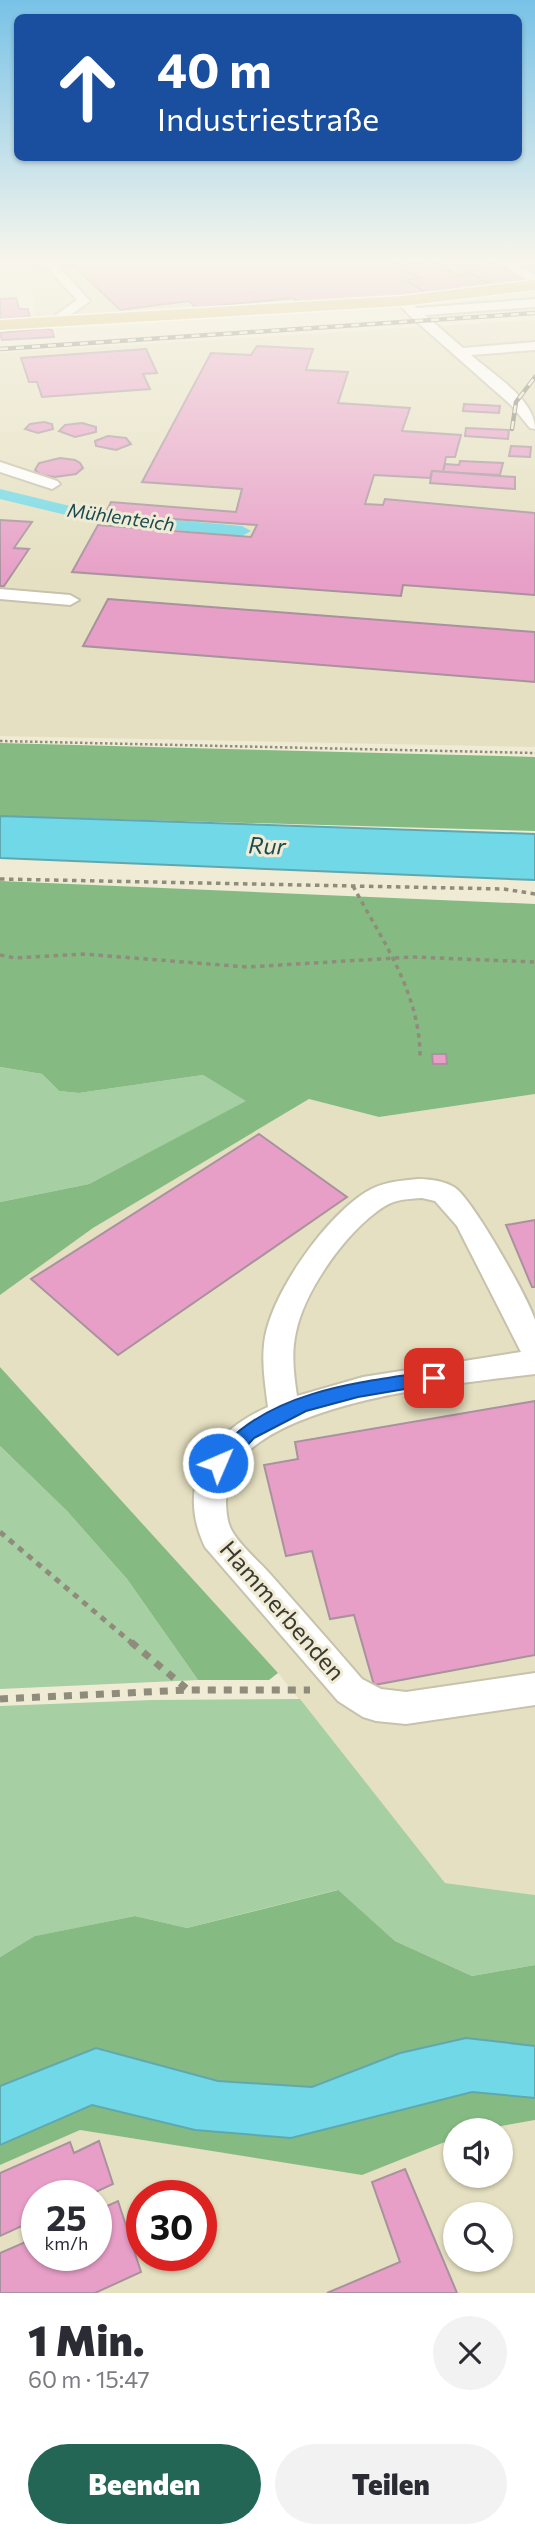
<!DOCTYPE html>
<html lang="de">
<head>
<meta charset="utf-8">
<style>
	:root { --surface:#fff; --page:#f2f2f3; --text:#2b2b33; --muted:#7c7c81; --accent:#246655 }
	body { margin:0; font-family:Commissioner,sans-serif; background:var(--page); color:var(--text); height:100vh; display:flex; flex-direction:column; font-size:26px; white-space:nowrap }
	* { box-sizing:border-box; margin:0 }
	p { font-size:23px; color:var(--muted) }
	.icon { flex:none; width:38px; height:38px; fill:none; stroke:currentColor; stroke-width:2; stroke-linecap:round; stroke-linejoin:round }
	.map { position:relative; height:2293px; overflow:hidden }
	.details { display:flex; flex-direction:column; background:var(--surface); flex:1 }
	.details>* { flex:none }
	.top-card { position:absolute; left:14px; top:14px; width:508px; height:147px; border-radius:10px; box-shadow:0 2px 5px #0004; background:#1a4fa0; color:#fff; overflow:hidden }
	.fabs { position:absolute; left:443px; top:2118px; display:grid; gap:14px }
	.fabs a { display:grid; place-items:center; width:70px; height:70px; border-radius:50%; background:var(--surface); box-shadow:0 2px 5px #0004; font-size:35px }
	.speed { position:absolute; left:21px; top:2180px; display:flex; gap:14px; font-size:35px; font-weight:700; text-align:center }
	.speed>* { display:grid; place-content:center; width:91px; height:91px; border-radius:50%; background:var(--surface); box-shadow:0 2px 5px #0004; line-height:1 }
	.speed small { font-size:18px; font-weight:400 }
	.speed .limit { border:10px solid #d22; background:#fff; color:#111 }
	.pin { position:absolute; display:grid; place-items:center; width:60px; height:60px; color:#fff; margin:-30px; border-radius:14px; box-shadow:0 4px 10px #0006 }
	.me { position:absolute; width:77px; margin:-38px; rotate:45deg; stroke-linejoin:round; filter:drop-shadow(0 0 5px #0008) }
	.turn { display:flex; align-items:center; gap:24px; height:147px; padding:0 28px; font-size:32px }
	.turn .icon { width:91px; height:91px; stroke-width:2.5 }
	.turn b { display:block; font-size:49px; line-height:60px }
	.round { display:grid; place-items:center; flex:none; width:74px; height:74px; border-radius:37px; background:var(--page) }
	.summary { display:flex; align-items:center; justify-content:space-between; height:119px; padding:0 28px }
	h1 { font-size:42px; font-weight:800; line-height:52px }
	.button { display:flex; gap:14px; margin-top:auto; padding:14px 28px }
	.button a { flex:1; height:80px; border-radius:42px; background:var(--accent); color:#fff; font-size:28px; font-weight:800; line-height:80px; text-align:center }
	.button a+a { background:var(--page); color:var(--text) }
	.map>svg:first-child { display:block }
</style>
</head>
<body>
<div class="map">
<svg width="535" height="2293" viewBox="0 0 535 2293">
	<rect width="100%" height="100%" fill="#efebd4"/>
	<g fill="#e5e0c1" fill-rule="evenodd">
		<path d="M28,259H535V280L401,299L36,318Z"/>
		<path d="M535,320V747L0,736V353Z"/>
		<path d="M535,1094V1895L445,1883L278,1673L0,1367V1295L93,1228L309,1099L379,1117Z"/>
		<path d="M535,2120V2293H0V2165L80,2130L362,2174L455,2138V2175H500V2130H478ZM37,2196H96V2256H37ZM142,2196H201V2256H142ZM455,2214H500V2259H455Z"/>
	</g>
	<g fill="#a6cfa4">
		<path d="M0,1067L42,1074L59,1091L79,1093L203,1075L247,1101L89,1184L0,1202Z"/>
		<path d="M0,1446L67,1511L127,1579L198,1680L0,1689Z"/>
		<path d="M300,1699L445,1883L535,1895V1965L472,1976L395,1941L337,1890L187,1928L135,1916L36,1936L0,1957V1706L152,1700Z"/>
	</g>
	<g fill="#85bb82">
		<path d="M0,743L535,757V831L0,816Z"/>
		<path d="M0,881L535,904V1094L379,1117L309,1099L93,1228L0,1295V1202L89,1184L246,1101L203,1075L79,1093L59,1091L42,1074L0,1067Z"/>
		<path d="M0,1367L278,1673L269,1680H198L127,1579L67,1511L0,1446Z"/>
		<path d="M338,1890L395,1941L472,1976L535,1965V2120L478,2130H455V2138L362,2175L80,2130L0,2165V1957L35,1936L135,1916L187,1928Z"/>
	</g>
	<g fill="#70d8e6" stroke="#60a8af" stroke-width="2">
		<path d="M0,816L535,834V880L0,858Z"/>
		<path d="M466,2038L535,2046V2098L472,2092L291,2138L195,2130L92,2105L0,2145V2086L96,2048L218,2081L312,2087L400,2053Z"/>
	</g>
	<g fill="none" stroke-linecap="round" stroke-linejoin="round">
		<path fill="#70d8e6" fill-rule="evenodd" d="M0,489L99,513L242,526L251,531L242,536L99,523L0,499Z"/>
	</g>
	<g fill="#e79fc7" stroke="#a8929d" stroke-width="2">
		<path d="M67,259H390L419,278L406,280L428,294L300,303L293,298L196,308L189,301L120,310Z"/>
		<path d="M434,261L456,275L471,273L491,285L428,294L406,280L419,278L400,266Z"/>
		<path d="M495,263L525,281L491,285L462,268Z"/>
		<path d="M16,298L19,309H28L30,317L0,319V299Z"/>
		<path d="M45,328L52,330L54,337L2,340L0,333Z"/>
		<path d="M257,346L313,349L306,370L348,372L338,403L410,408L402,431L461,435L455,457H446L443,472L432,471L430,478L374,475L365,504L383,505L385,499L535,513V595L403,585L401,596L72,572L98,525L251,537L257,525L105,514L111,502L236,512L242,489L142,482L211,353L251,355Z"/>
		<path d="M146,349L157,373L143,374L150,389L42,397L37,382H29L21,358Z"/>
		<path d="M464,404L500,406L499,413L463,411Z"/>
		<path d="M44,422L52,424L53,429L38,433L25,429L30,424Z"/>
		<path d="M82,423L96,427V432L75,437L59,431L65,425Z"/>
		<path d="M466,428L509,430L508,439L465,436Z"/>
		<path d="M108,436L126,438L131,444L116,450L96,446L95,441Z"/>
		<path d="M511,446L531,447L530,457L509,456Z"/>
		<path d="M60,458L75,460L80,463L83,468L76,474L55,477L41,475L35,470L39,463Z"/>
		<path d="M460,461L503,463L500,475L443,472L445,464L459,465Z"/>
		<path d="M432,471L515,477V489L430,483Z"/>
		<path d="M0,520L32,522L14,548L29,549L4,586H0Z"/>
		<path d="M108,599L535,632V682L83,646Z"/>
		<path d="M432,1054H446L447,1064H433Z"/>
		<path d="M259,1134L347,1197L118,1355L31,1279Z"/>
		<path d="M535,1220V1287H532L506,1225Z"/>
		<path d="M535,1401V1655L374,1685L354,1615L330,1619L312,1551L286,1556L264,1465L298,1459L295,1442Z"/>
		<path d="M99,2141L113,2184L87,2196H37V2219L0,2236V2173L70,2142L74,2153Z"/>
		<path d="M405,2169L457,2293H327L400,2262L372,2182Z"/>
		<path d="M118,2201L141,2272L95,2293H0V2253L37,2237V2256H96V2211Z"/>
	</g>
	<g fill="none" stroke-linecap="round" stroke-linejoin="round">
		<g stroke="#c6c2ac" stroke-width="4">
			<g id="minor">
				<path d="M39,259H52L90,301L68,317L65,325H57L56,315L77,300Z"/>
				<path d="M492,259H507L535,275V284Z"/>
				<path d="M402,297L417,308L535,299V307L425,315L463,348L535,342V350L471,355C492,374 535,399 535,429L530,428L511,405L409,315L396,301Z"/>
				<path d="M0,462L57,481L60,484L52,489L0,472Z"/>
				<path d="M0,589L70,595L79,600L70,605L0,599Z"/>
				<path d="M418,1179C429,1179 444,1181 454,1187C472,1198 528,1298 535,1320C535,1335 535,1357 535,1374C466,1383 221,1402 226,1500C226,1509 227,1523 232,1531C241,1547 259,1561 271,1575C301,1609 332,1644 362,1679L381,1689L406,1692L535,1673V1705L406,1724L376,1721L363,1717L338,1701L205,1547C175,1484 209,1433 268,1407C265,1384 261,1360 265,1337C274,1290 325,1218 366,1192C382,1182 399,1181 418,1179ZM422,1198L435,1201L457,1226L521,1352L363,1377L297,1396C294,1375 291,1353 296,1332C305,1289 348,1229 385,1206C396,1199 409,1199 422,1198Z"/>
			</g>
		</g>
		<g stroke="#fff" stroke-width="3">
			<path id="major" d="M535,280V290L402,306L0,330V320L402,296Z"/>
		</g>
		<path stroke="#8f8c7c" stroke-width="2.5" stroke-dasharray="2.5 2.5" stroke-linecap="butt" d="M0,741L535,753"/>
		<g stroke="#8f8c7c" stroke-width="3.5" stroke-dasharray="4.5 4.5" stroke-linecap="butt">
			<path d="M0,879L504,889L535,894"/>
			<path d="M353,886C382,940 420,993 420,1056"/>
			<path d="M0,955L15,958L83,954L247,967L413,957L535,962"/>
		</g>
		<path stroke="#8f8c7c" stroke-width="5" stroke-dasharray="6 6" stroke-linecap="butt" d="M0,1532L133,1644"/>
		<g stroke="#8f8c7c" stroke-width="7" stroke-dasharray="8 8" stroke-linecap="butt">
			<path d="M131,1642L187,1689"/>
			<path d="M0,1699L188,1690H310"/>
		</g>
		<use href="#minor" fill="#fff" fill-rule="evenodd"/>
		<use href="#major" fill="#dbc277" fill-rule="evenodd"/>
		<g stroke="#807d6e" stroke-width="4.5">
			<g id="rail">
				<path d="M0,349L535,313"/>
				<path d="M512,429L516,402L535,377"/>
			</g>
		</g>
		<use href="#rail" stroke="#efebd4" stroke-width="2.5" stroke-dasharray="8" stroke-linecap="butt"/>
	</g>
	<linearGradient id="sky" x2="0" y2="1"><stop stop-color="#78c2e7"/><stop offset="0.45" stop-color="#f8f6ec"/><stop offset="1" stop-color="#f8f6ec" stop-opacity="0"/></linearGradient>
	<rect width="535" height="580" fill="url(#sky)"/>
	<path fill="#1a73e8" stroke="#114b97" stroke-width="2" d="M434,1371L440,1373L443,1378L440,1383L358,1397L306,1411L254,1438L225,1469L218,1471L211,1469L209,1463C213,1455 220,1449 226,1443C279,1389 363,1382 434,1371Z"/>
	<g text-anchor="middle" stroke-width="6" stroke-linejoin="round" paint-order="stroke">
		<g font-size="19" font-style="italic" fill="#1b4a50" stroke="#efebd4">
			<text transform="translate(121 517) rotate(8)" y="7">Mühlenteich</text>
		</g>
		<g font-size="23" font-style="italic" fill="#1b4a50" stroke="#efebd4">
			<text transform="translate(267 846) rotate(2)" y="8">Rur</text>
		</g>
		<g font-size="24" fill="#3b3930" stroke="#efebd4">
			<text transform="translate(282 1611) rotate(49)" y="8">Hammerbenden</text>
		</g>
	</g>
</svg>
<div class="fabs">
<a><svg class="icon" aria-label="sound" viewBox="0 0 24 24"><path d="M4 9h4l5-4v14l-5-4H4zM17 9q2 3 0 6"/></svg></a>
<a><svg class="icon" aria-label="search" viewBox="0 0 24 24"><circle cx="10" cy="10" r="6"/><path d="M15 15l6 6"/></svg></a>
</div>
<div class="speed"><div>25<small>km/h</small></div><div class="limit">30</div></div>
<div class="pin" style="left:434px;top:1378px;background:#d93025"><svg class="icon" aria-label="arrive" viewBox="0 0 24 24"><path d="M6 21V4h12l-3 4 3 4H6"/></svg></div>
<svg class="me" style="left:218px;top:1463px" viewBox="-20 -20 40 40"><circle r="17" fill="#1a73e8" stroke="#fff" stroke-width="3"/><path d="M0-11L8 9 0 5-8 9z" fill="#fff"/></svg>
<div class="top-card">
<div class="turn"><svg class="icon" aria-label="ahead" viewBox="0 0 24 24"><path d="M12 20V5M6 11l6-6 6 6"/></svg><div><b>40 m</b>Industriestraße</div></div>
</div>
</div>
<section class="details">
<div class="summary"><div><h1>1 Min.</h1><p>60 m · 15:47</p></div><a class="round"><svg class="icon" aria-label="close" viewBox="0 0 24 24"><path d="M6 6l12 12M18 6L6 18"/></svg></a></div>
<div class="button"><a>Beenden</a><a>Teilen</a></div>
</section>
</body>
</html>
